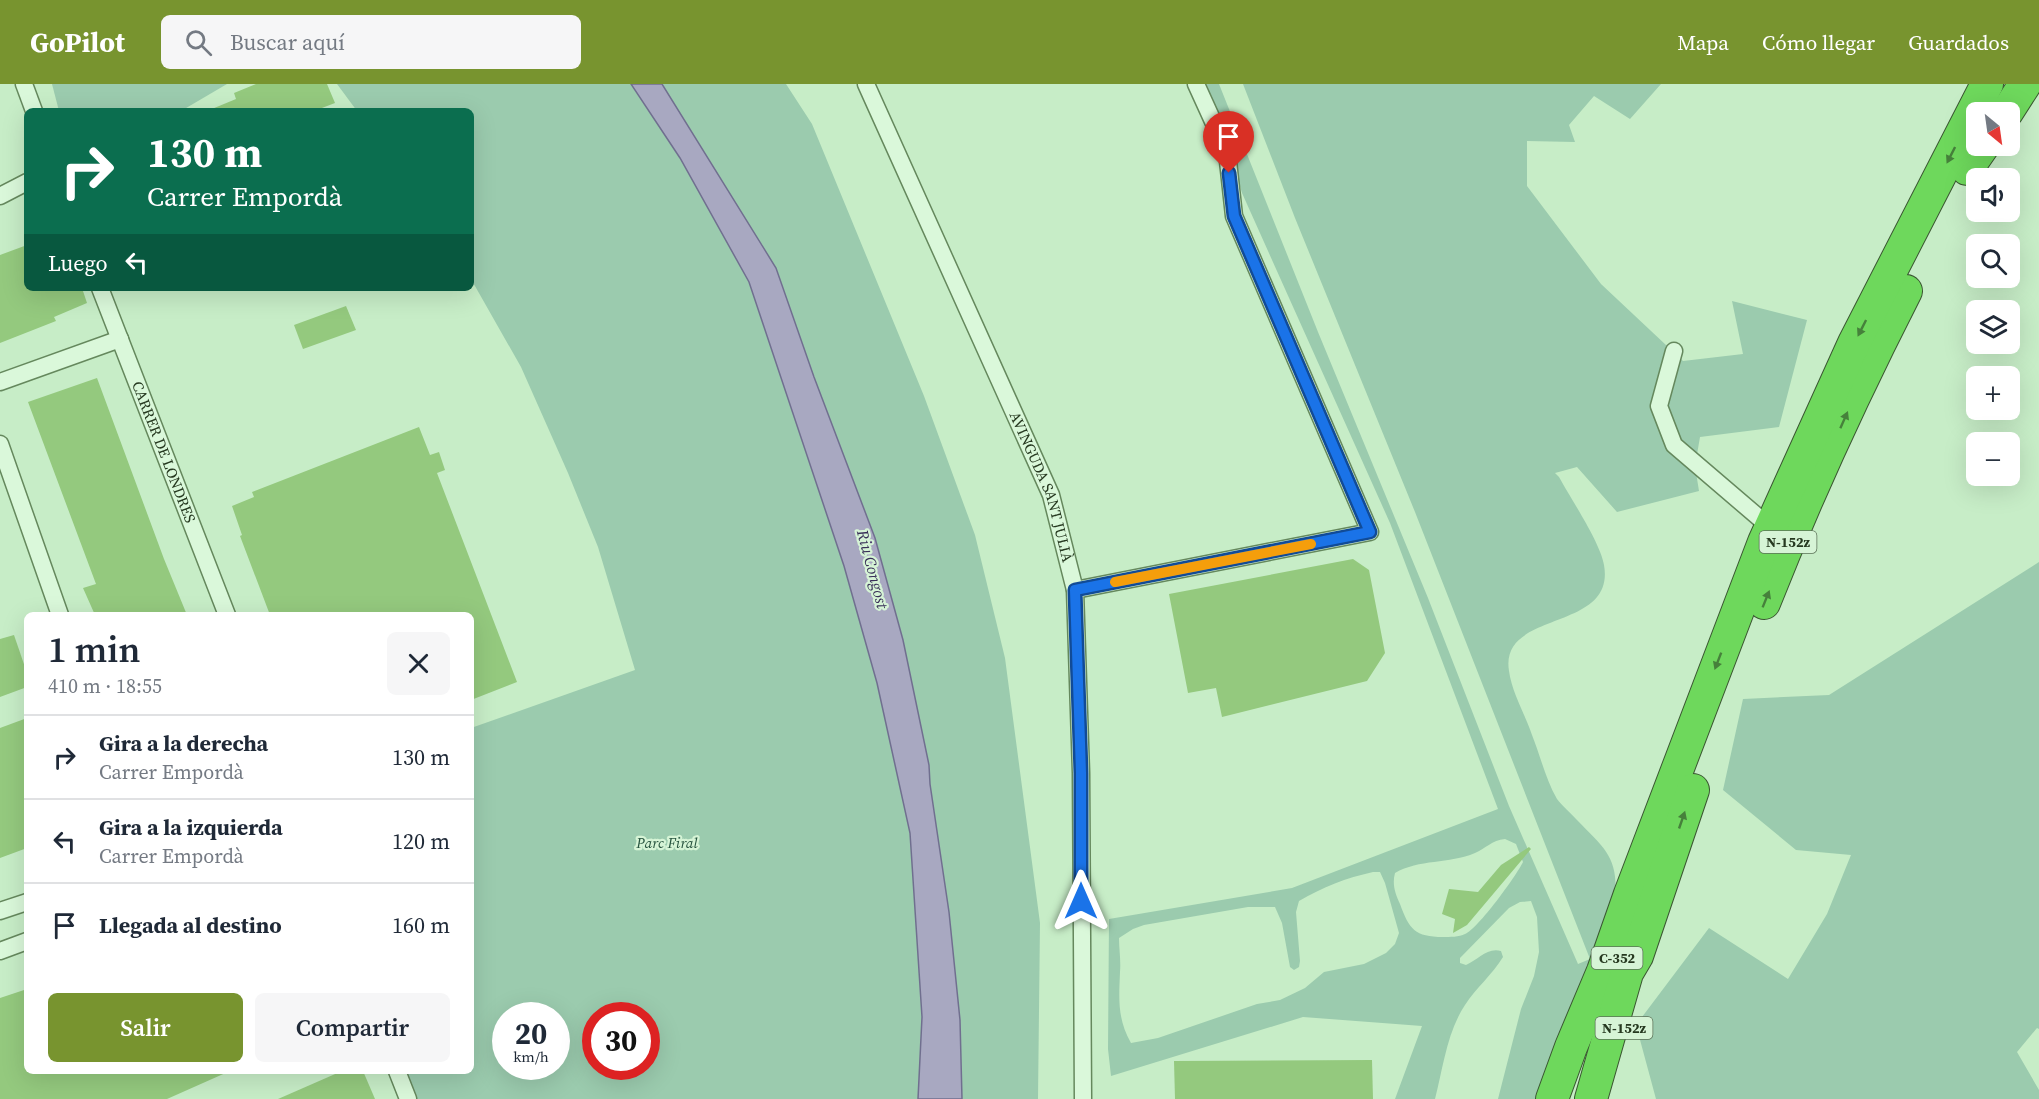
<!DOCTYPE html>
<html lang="es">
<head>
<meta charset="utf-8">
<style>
	:root { --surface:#fff; --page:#f6f6f7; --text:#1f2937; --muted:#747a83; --line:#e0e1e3; --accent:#78942f }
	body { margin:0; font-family:"Source Serif 4",serif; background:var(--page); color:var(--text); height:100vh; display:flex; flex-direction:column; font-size:22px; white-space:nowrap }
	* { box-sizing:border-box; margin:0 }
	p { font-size:20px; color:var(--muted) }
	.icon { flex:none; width:33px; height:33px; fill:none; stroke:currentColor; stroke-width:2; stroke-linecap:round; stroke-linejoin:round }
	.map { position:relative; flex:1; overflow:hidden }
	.side { position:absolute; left:24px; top:528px; width:450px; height:462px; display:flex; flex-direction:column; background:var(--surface); border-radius:9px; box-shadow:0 6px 24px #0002 }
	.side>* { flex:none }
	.banner { position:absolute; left:24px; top:24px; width:450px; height:183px; border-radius:9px; box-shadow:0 6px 24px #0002; background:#0b6e4f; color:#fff; overflow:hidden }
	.needle { width:39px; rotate:151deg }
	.controls { position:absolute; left:1966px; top:18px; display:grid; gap:12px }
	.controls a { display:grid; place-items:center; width:54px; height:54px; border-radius:9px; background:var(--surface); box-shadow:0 6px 24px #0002; font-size:30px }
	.speed { position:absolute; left:492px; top:918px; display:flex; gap:12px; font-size:30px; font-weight:700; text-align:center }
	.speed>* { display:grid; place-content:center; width:78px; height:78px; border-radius:50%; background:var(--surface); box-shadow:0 6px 24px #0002; line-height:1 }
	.speed small { font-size:15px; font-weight:400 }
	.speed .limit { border:9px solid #d22; background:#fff; color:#111 }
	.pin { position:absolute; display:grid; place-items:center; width:51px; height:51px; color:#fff; margin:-62px -26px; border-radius:50% 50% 50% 0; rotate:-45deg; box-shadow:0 0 6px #0007 }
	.pin .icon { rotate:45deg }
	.me { position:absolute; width:66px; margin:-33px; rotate:0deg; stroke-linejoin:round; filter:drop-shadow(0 0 4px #0008) }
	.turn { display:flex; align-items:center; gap:21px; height:126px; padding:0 24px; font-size:27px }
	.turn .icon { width:78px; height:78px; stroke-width:2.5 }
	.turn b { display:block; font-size:42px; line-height:51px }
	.then { display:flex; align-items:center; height:57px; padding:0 24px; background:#0003; gap:12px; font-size:22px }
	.round { display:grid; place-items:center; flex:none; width:63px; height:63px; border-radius:9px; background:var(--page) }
	.headline { display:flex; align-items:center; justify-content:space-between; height:102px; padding:0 24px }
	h1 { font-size:36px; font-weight:600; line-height:45px }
	.action { display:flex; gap:12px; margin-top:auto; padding:12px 24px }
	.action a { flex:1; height:69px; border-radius:9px; background:var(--accent); color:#fff; font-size:24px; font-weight:600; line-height:69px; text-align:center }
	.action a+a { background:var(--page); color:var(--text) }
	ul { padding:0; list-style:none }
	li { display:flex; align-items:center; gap:18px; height:84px; padding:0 24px; border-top:2px solid var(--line) }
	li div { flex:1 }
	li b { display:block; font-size:22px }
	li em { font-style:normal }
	header { display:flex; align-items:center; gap:36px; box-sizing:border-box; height:84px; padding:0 30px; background:var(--accent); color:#fff }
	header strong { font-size:28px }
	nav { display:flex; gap:33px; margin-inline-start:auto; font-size:21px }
	.search { width:420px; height:54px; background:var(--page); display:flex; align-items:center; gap:15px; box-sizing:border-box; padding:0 21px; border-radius:9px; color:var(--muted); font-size:22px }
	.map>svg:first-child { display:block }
</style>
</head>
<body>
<header>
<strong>GoPilot</strong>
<div class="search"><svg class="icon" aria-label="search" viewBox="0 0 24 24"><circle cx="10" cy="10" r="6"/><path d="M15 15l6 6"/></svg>Buscar aquí</div>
<nav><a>Mapa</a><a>Cómo llegar</a><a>Guardados</a></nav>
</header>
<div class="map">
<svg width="2039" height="1015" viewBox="0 0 2039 1015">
	<rect width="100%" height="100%" fill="#c7edc7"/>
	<g fill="#9bcbae" fill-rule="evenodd">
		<path d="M52,0H227L181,27H59Z"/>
		<path d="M337,0H631L680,74L749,198L844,482L877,599L910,749L922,933L918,1015H405L395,987H471V644L635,586L598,463L568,389L521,283L471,195V27H357ZM506,932H556V982H506ZM596,932H646V982H596Z"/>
		<path d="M662,0H786L812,40L924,312L975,451L1005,574L1040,839L1038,1015H962L960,936L949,828L930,700L929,681L903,556L875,454L814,293L776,184Z"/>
		<path d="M1205,0H1219L1318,248L1428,514L1509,722L1578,880L1590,875L1415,428L1295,134L1243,0H1661L1630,35L1594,12L1569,41L1575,58L1527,57V102L1601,200L1683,277L1743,270L1732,217L1807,236L1779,343L1700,353L1695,382L1699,407L1617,428L1577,383L1555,389L1559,393C1571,415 1600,458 1604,481C1616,549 1499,525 1509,587C1512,609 1525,630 1532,651C1540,671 1546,696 1557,715C1562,722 1570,728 1576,735C1607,767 1619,773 1615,820L1540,1015H1498L1521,925L1534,892L1539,868L1537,833L1531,817L1520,818L1509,824L1460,874V879L1466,881C1478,876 1487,863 1501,867L1503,873C1492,891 1476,904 1465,921C1447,948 1443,984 1435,1015H1395L1422,942L1303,933L1111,992L1108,965L1109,835L1292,804L1498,725L1390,439L1242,109L1230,68ZM1505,755L1516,760L1523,778C1516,792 1478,845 1465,850C1459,853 1450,853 1443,853C1415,853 1409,845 1400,820C1395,809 1392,800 1395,789C1419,775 1449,780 1475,769C1485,765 1492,756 1505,755ZM1373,788H1380L1385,799L1399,849L1395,860L1386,869L1364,880L1324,888L1305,904L1280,916L1257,920L1158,954L1131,959C1117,934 1119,915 1120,888C1121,876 1119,865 1119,854L1133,845L1144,841L1248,823H1275L1282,839L1290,883L1294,886L1299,883L1300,877L1296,828L1299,817C1323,803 1346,794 1373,788Z"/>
		<path d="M2039,478V945L2037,944L2017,968L2039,1006V1015H1656L1636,941L1709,844L1788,895L1827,830L1851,771L1796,766L1723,706L1743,615L1829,611Z"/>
	</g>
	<path fill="#a8a8c1" stroke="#706f8f" stroke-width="1.5" d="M631,0H662L776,184L814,293L875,454L903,556L929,681L930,700L949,828L960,936L962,1015H918L922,933L910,749L877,599L844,482L749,198L680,74Z"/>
	<g fill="#94c97e">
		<path d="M256,0H327L335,19L314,27H207L236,15L234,9Z"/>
		<path d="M27,161V204H82L87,219L54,233L56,237L0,259V171Z"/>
		<path d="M346,222L356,246L303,265L294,241Z"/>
		<path d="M97,294L164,475L187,531H95L83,504L96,500L28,318Z"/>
		<path d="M419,343L430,371L439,368L445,386L437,389L517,598L471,616V531H270L240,452L242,451L232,422L254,413L252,408Z"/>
		<path d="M1353,475L1369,486L1385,569L1367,597L1222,633L1216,604L1188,609L1169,510Z"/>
		<path d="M14,551L27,589V603L0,613V555Z"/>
		<path d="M27,634V764L0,774V644Z"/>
		<path d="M1529,763L1531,765L1467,841L1453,849L1455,835L1442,830L1449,805L1478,808L1501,781Z"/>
		<path d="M27,905V987H230L167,1015H0V914Z"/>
		<path d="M1372,976L1373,1015H1175L1174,977Z"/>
		<path d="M342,987H363L375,1015H278Z"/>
	</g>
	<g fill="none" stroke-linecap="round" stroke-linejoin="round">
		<g stroke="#65885d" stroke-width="19">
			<g id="street">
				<path d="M24,0L34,27"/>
				<path id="s1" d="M866,0L1051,411L1075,506L1081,689L1083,1015"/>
				<path d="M0,112L27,98"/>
				<path id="s2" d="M100,204L227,531"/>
				<path d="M1674,267L1659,322L1674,361L1771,444"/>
				<path d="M0,298L120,255"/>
				<path d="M0,360L60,531"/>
				<path d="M1075,506L1370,448L1234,132L1227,68L1196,0"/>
				<path d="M0,827L27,818"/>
				<path d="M0,867L27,857"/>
				<path d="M397,987L408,1015"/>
			</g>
		</g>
		<g stroke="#3a5631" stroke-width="34">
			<g id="highway">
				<path d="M2007,28L2025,0"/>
				<path d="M1967,85L1983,62"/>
				<path d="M1764,519C1806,413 1854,309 1906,207"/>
				<path d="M1552,1015L1571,963L1603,887L1630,810L1764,458L1854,259L1987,0"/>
				<path d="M1591,1015L1627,889L1637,872L1693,706"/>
			</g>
		</g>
		<use href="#street" stroke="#daf8da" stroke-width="16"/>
		<use href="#highway" stroke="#6ed85c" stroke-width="32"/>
	</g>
	<defs><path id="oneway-solid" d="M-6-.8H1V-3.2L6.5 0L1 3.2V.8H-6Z" transform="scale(1.5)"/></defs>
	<g fill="#46813b">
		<use href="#oneway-solid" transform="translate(1951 71) rotate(117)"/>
		<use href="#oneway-solid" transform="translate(1862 244) rotate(117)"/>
		<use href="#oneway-solid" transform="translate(1844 336) rotate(-66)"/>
		<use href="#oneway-solid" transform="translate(1766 515) rotate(-68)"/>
		<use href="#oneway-solid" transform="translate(1718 577) rotate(111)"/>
		<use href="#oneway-solid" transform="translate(1682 736) rotate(-71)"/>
	</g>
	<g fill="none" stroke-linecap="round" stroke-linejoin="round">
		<g stroke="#114b97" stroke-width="15">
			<path id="route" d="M1081,817V689L1075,506L1370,448L1234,132L1229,89"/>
		</g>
		<use href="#route" stroke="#1a73e8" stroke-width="10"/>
		<path stroke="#f59e0b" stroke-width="10" d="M1115,498L1311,460"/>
	</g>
	<g text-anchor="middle" stroke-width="4.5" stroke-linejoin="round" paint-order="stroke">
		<g fill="#d6f4d6" stroke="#5b7157" stroke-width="1.5">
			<rect x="1759.5" y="447" width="57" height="22" rx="4.5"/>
			<rect x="1591.5" y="863" width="51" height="22" rx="4.5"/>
			<rect x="1595.5" y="933" width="57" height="22" rx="4.5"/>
		</g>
		<g font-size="14" font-weight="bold" fill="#263920">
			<text x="1788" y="463">N-152z</text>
			<text x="1617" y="879">C-352</text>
			<text x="1624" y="949">N-152z</text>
		</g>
		<g font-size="15" fill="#263920" stroke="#d6f4d6">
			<text dy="5" stroke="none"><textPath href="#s2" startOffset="176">CARRER DE LONDRES</textPath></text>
			<text dy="5" stroke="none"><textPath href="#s1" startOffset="440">AVINGUDA SANT JULIÀ</textPath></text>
		</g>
		<g font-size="15" font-style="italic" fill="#27543f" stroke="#d6f4d6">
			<text x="667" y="764">Parc Firal</text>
		</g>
		<g font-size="16" font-style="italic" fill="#393058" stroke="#d6f4d6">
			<text transform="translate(873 485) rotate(75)" y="6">Riu Congost</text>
		</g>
	</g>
</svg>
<div class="controls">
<a><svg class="needle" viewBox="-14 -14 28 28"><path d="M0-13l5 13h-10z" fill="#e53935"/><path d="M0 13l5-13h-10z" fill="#747a83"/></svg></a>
<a><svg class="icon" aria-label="sound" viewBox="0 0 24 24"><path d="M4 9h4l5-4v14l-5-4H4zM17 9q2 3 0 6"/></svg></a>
<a><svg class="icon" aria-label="search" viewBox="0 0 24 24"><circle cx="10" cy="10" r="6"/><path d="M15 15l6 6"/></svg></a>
<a><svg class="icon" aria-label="layers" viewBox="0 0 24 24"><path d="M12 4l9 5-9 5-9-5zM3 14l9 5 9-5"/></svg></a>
<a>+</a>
<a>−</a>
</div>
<div class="speed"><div>20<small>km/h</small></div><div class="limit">30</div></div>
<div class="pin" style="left:1229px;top:89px;background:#d93025"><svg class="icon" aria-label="arrive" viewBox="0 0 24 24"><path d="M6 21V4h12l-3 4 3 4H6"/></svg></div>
<svg class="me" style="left:1081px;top:817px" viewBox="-20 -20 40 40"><path d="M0-17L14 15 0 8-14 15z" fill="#1a73e8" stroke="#fff" stroke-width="4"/></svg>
<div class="banner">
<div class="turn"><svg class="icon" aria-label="right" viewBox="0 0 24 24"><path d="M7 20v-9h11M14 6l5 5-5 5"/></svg><div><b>130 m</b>Carrer Empordà</div></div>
<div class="then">Luego<svg class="icon" aria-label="left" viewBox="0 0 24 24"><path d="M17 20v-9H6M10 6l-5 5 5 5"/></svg></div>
</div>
<section class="side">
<div class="headline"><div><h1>1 min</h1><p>410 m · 18:55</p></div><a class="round"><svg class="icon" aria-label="close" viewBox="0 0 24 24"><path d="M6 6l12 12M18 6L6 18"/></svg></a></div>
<ul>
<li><svg class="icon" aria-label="right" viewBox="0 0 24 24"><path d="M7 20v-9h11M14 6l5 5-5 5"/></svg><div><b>Gira a la derecha</b><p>Carrer Empordà</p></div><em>130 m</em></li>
<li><svg class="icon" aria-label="left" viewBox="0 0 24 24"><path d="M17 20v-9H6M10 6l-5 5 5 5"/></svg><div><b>Gira a la izquierda</b><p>Carrer Empordà</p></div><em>120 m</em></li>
<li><svg class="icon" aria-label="arrive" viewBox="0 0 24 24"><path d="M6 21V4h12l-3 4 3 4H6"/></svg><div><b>Llegada al destino</b></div><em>160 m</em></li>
</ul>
<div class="action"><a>Salir</a><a>Compartir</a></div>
</section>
</div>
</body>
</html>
